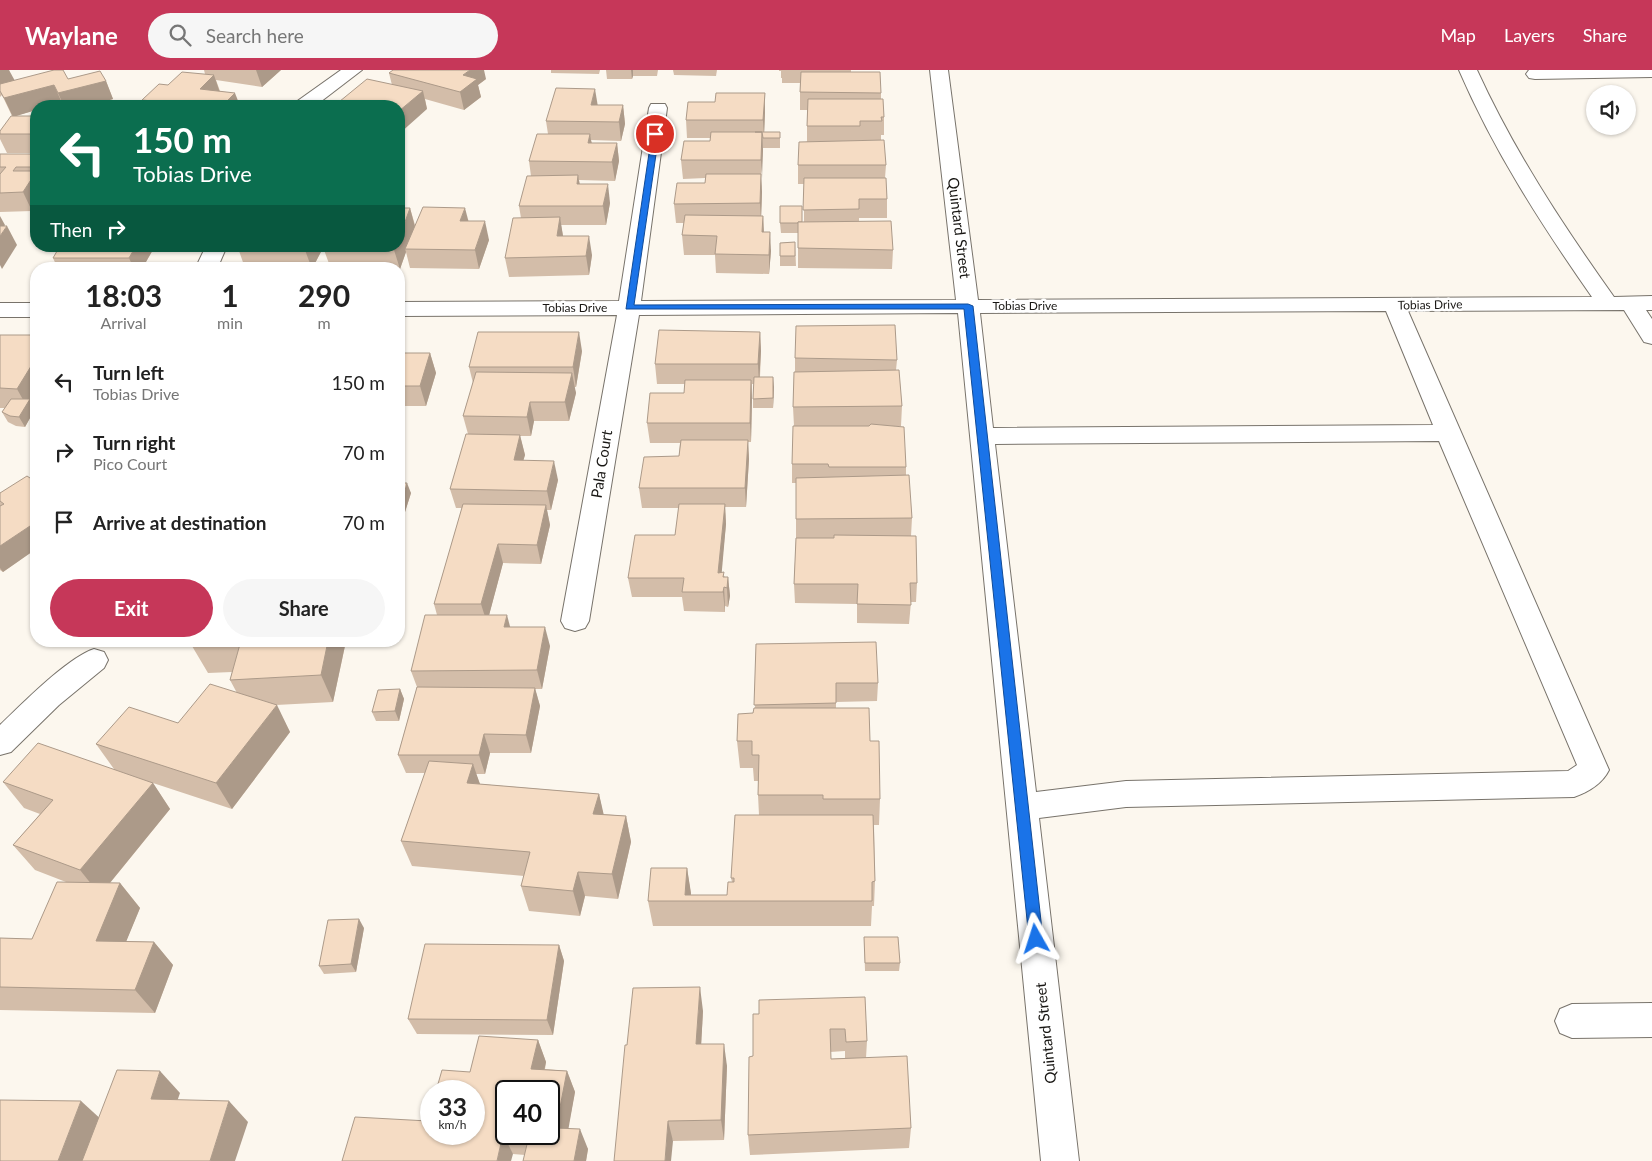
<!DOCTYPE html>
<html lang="en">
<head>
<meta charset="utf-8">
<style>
	:root { --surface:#fff; --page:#f6f6f6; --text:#222; --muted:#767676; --accent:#c63759 }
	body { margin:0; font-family:Lato,sans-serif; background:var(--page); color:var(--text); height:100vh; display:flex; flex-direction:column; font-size:19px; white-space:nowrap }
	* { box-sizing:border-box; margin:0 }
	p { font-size:16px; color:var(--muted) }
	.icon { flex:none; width:28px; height:28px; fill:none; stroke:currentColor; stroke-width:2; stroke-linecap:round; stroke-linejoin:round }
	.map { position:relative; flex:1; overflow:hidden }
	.side { position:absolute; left:30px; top:192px; width:375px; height:385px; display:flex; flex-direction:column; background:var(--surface); border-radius:20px; box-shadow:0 1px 4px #0004 }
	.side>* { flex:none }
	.hud { position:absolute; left:30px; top:30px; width:375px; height:152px; border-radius:20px; box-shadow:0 1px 4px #0004; background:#0b6e4f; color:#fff; overflow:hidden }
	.fabs { position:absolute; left:1586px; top:15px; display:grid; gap:10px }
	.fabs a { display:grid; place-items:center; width:50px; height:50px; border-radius:50%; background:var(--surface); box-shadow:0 1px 4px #0004; font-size:25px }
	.speed { position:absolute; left:420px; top:1010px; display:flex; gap:10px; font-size:25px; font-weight:700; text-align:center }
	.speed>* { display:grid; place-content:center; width:65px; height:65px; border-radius:50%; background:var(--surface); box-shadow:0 1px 4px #0004; line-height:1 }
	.speed small { font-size:12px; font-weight:400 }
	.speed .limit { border:2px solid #111; border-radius:8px; background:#fff; color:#111 }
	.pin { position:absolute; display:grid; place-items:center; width:42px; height:42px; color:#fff; margin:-21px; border:2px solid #fff; border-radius:50%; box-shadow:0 1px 5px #0007 }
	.me { position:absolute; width:55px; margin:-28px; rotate:354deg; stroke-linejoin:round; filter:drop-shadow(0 0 4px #0008) }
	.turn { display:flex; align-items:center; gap:18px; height:105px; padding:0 20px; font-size:22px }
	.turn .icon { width:65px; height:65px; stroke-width:2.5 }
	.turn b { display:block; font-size:35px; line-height:42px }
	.then { display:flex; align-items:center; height:48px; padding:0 20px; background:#0003; gap:10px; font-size:19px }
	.eta { display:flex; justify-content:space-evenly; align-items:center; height:85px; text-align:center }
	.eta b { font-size:30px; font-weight:700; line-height:35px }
	.action { display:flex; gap:10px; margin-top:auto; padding:10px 20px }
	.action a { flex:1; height:58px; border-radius:30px; background:var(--accent); color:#fff; font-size:20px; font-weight:700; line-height:58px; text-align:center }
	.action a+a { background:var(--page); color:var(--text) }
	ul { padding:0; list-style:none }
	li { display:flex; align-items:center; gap:15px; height:70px; padding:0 20px }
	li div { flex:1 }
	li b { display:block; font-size:19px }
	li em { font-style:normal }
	header { display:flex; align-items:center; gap:30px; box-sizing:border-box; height:70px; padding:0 25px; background:var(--accent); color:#fff }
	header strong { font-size:24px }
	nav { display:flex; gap:28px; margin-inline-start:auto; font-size:18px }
	.search { width:350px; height:45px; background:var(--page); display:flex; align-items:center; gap:12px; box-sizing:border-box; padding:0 18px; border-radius:28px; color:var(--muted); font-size:19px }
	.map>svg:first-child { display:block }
</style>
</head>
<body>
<header>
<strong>Waylane</strong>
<div class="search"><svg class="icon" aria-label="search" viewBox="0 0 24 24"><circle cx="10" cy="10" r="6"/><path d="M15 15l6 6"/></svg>Search here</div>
<nav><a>Map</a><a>Layers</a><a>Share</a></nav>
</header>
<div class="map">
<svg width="1652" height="1091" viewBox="0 0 1652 1091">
	<rect width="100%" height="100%" fill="#fcf7ee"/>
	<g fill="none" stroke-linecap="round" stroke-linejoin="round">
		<g stroke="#78736b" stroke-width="2">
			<g id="minor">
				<path d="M341,0H362L315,36H294L296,32Z"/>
				<path d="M930,0H948L978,230L1592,227C1541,154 1494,81 1459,0H1477C1514,81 1562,154 1614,227L1652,226V240H1646L1652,249V274L1644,272L1624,240L1408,241L1609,700C1602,714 1588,722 1574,727L1126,737L1039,748L1079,1091H1041L958,243L639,245L589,551L585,558L575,561L565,558L561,551L617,245L399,246V232L619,231L649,38L651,34H665L667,38L641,231L956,230ZM1386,241L1433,355L993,358L980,243ZM1439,371L1577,695L1568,701L1126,711L1036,722L995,374Z"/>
				<path d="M1529,0H1652V7L1535,9L1529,8L1526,4Z"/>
				<path d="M206,176H227L217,199H195Z"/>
				<rect x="0" y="233" width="36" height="14"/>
				<path d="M94,579L104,582L108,590L104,598L59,635L11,682L0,685V655C22,634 67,588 94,579Z"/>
				<path d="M1652,933V967L1572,968L1560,963L1555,951L1560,939L1572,934Z"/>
			</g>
		</g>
		<use href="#minor" fill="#fff" fill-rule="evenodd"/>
	</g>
	<g fill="#d3bda9" fill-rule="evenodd">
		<path d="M0,0L14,10L68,9L106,11L113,29L100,33L101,36H64L62,33L36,36V40L15,46H36V83H7L0,69V61L12,46L2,25L0,27Z"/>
		<path d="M204,0H281L262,17L216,10L220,21L240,36H145L142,30L168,15L205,4Z"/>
		<path d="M551,0H600L599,4L551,3Z"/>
		<path d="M606,0H658L657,6H633L632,9H607Z"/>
		<path d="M673,0H717L716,6L674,5Z"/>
		<path d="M779,0H851V2L881,23V29L884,47V65H881V70H860L886,95L885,108L887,129V148H859V151L893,180L892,199L798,198V163H781L780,153L804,152V114H798V95L807,71V40H800V13H782V8H781V1H779Z"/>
		<path d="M389,3L486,9L478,15L481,27L464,40L425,29L427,39L392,15Z"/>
		<path d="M765,23V42L764,62H780V78H763L761,108L762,122L761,146H763L764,162L771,181L769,204L716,203L715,185H684L682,165L684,153H676L674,134L705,113V108L683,109L681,90L710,71V68H687L686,50L715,32Z"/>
		<path d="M597,35H623L625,54L621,71L591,70L592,73H617L619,91L615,111L579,110L580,114L610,133L606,155H561L563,166L592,185L589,205L509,207L505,188L521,148L519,136L531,106L529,91L548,64L546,51Z"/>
		<path d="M0,84H36V135L32,141L0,142Z"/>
		<path d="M410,138L415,155L468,151L489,170L479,199L410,198L406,182L400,199H331L324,180Z"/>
		<path d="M795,172L796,196H780V173Z"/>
		<path d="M60,176H155L142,199H58L53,188Z"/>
		<path d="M239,176H324L312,199L245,198L238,178Z"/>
		<path d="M760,262L761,281L760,307L774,317L773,338H753V329L754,314H752V329L751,372H748L749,389L746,437H725L726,454L721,502L725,507H728L730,526L728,537L725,536V542L684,541L682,527H632L628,508L675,465L679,438H642L639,418L679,386L680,373H650L647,353L684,323L685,314H657L655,294Z"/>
		<path d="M0,265H36V327V326L31,333L35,339L25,357L16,356L8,352L2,342L5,338H0Z"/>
		<path d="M399,265L403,280L402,283H430L436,303L426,336H399Z"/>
		<path d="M582,281L576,317H574L576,323L569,351H534L531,366H520L525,385L523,390L558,410L551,440H547L550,455L541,494L503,493L489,545L510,557L550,576L542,619H535L540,636L531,683H490L485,704H476L480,714L599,724L603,744L626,746L631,772L618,829L585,826L580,846L529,841L521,816L524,806L412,796L401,771L425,703H406L398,685L417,617L411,601L437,545L434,534L462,438H456L450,419L468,364L463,346L473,313L469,297Z"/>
		<path d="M795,288L897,290L896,300L902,336L901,356H895L906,397V405L912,448L911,466L917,513L916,532H911L909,554L857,553V534L795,533L794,514L796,468V413H792V394L794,356L793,337L795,302Z"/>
		<path d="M36,412V479L3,502L0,500V423Z"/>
		<path d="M399,413L411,423L405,442H399Z"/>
		<path d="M194,571H346L333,632L276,635L290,662L232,739L153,713L170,739L110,813H120L140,838L126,871L154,872L173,895L155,943L0,940V868L32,869L66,812L35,800L13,775L40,744L24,738L3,712L114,699L96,674L178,653L237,623L230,610L232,602L208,603L192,576Z"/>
		<path d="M756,574L878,613L877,631L836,632V638L870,671L880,729L879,755H874L875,811L874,836H872L871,856H653L648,831L687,798L691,825H727L732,812L731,808L759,745L758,725V711H754L753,698H740L737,671L753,643L755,638Z"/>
		<path d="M400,619L404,629L399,651H376L372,642Z"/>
		<path d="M364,858L356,902L324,904L319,896Z"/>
		<path d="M864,867L900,893L899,901H865Z"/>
		<path d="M559,875L564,891L553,965L417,964L408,949Z"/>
		<path d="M865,927L867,971L866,988L911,1058L909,1078L750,1085L748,1065L753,986L759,944ZM845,981V988L831,989L830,982Z"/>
		<path d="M703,941L701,974L727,996L724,1070L673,1071L627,975Z"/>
		<path d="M538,970L546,992L545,999L567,1001L575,1022L568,1058L588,1079L586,1091H523L525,1085L513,1084L428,1051L470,1002Z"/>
	</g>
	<g fill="#ac9a89">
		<path d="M0,0H9L15,11L0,21Z"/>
		<path d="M256,0H281L262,17Z"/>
		<path d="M470,0H484L486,9L478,15L481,27L464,40L460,22L463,5Z"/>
		<path d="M631,0H633V6L632,9Z"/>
		<path d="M214,5L220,23L200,19Z"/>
		<path d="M106,11L113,29L100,33L101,36H64L58,23Z"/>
		<path d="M54,15L62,33L52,36H36V40L13,47L4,28Z"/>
		<path d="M595,19L598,37L591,35Z"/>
		<path d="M423,21L427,39L399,64V41Z"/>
		<path d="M235,23L240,36H222Z"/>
		<path d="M765,23V42L764,68L763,50Z"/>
		<path d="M623,35L625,54L621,71L619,52Z"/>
		<path d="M762,62L763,80L762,108L761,90Z"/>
		<path d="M590,64L593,83L588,73Z"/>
		<path d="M617,73L619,91L615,111L612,92Z"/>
		<path d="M399,81L401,89L399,91Z"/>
		<path d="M36,102V135L32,141L23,122Z"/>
		<path d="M761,104L762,122L761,152L760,133Z"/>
		<path d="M578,105L581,124L577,114Z"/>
		<path d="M608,114L610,133L606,155L603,136Z"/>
		<path d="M410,138L415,157L405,179L406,182L400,199L394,180L396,176H399V169Z"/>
		<path d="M465,138L470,157L460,151Z"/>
		<path d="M0,146L5,155L0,163Z"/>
		<path d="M763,146L764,165L762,162Z"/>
		<path d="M560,147L563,166H557Z"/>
		<path d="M485,151L489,170L479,199L475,180Z"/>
		<path d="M7,156L17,175L2,199L0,195V166Z"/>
		<path d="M770,162L771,181L769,204V185Z"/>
		<path d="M589,166L592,185L589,205L586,186Z"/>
		<path d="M136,176H155L142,199H134L129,188Z"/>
		<path d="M307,176H324L312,199L305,180Z"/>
		<path d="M579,262L582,281L576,317L573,297Z"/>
		<path d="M760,262L761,281L759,314L758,294Z"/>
		<path d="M399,265L403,280L399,292Z"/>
		<path d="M430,283L436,303L426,336L420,316Z"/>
		<path d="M36,288V318H31L36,326L31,333L35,339L25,357L19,347L26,335L17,319Z"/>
		<path d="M572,303L576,323L569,351L565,332Z"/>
		<path d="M773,307L774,317L773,338Z"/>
		<path d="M751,310L752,329L751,372L750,353Z"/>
		<path d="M530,332L534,351L531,366L527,347Z"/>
		<path d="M520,365L525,385L518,409L514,390Z"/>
		<path d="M748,370L749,389L746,437L745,418Z"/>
		<path d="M554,391L558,410L551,440L547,421Z"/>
		<path d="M407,413L411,423L405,442L402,432Z"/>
		<path d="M725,434L726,454L720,522L718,503Z"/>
		<path d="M546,435L550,455L541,494L537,475Z"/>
		<path d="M30,456L36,467V479L3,502L0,498V476Z"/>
		<path d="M498,474L503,493L487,553L481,534Z"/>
		<path d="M728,507L730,526L728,537L727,518Z"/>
		<path d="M724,517L725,536V542L723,522Z"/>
		<path d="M507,545L512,564L504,557Z"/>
		<path d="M545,557L550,576L542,619L537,600Z"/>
		<path d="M328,571H346L333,632L321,605Z"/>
		<path d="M535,618L540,636L531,683L526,665Z"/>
		<path d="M400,619L404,629L399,651L395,641Z"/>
		<path d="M277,635L290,662L232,739L216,713Z"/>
		<path d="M484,664L490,683L485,704L479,685Z"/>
		<path d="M473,694L482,720L467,713Z"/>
		<path d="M153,713L170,739L100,825L80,800Z"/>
		<path d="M599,724L605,750L593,744Z"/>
		<path d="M626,746L631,772L618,829L612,804Z"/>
		<path d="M687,798L691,823L690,831L685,825Z"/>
		<path d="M578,802L585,826L580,846L573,821Z"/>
		<path d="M120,813L140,838L117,894L96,871Z"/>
		<path d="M359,849L364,858L356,902L351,894Z"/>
		<path d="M154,872L173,895L155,943L135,920Z"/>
		<path d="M559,875L564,891L553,965L547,950Z"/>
		<path d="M700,917L703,941L700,996L696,974Z"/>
		<path d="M538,970L546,992L540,1020L531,999Z"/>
		<path d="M724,974L727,996L724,1070L721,1050Z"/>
		<path d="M160,1001L180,1023L171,1049L151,1029Z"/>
		<path d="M567,1001L575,1022L565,1078L556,1058Z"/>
		<path d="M81,1031L104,1052L89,1091H58Z"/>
		<path d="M229,1031L248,1052L235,1091H210Z"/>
		<path d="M668,1051L673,1071L671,1091H665Z"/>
		<path d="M580,1059L588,1079L586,1091H574Z"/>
		<path d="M503,1064L513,1084L511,1091H497Z"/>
	</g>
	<g fill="#f5dcc4" stroke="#ac9a89" fill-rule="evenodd">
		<path d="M54,0H63L68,9L100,1L106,11L58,23L54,15L4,28L0,21V14Z"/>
		<path d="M393,0H470L463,5L477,9L460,22L389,3Z"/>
		<path d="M182,2L214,5L200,19L235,23L222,36H204L142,30L159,14L168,15Z"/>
		<path d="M801,2H880L881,23L800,22Z"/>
		<path d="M367,9L423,21L399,41V36H334Z"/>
		<path d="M556,18L595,19L591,35H623L619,52L546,51Z"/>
		<path d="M716,23H765L763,50H686L688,32H715Z"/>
		<path d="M808,29H883L884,47H881L882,51H860V56H807Z"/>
		<path d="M99,31L98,36H68V35Z"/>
		<path d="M11,46H36V64H0V61Z"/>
		<path d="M711,62H762L761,90H681L684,71H710Z"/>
		<path d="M755,62H780V68H763L762,62Z"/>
		<path d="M537,64H590L588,73H617L612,92L529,91Z"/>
		<path d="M884,70L886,95H798L799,72Z"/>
		<path d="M0,84H36V97H16L13,101H36V102L23,122L0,123V104L6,97H0Z"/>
		<path d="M706,104H761L760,133L674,134L677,113H705Z"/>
		<path d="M578,105L577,114H608L603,136H519L527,106Z"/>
		<path d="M804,108H886L887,129H859V139L803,140Z"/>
		<path d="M780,136H802V152H798V153H780Z"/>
		<path d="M423,137L465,138L460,151H485L475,180L405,179Z"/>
		<path d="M399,138H410L399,169Z"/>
		<path d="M685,145L763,146L762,162H770L769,185L715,184L717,166L682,165Z"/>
		<path d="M560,147L557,166H589L586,186L505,188L513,148Z"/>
		<path d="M891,151L893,180L798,178V152Z"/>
		<path d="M0,156H7L0,166Z"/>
		<path d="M795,172V186H780V173Z"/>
		<path d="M60,176H136L129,188H53Z"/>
		<path d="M239,176H307L305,180L238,178Z"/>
		<path d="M326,176H396L394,180H324Z"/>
		<path d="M895,255L897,290L795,288L796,256Z"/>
		<path d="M659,260L760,262L758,294H655Z"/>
		<path d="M478,262H579L573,297H469Z"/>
		<path d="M0,265H36V288L17,319L0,318Z"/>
		<path d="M399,283H430L420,316H399Z"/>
		<path d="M899,300L902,336L793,337L794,302Z"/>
		<path d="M476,302L572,303L565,332H530L527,347L463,346Z"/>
		<path d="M754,307H773V328L753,329Z"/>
		<path d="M36,310V318H31Z"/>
		<path d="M685,310H751L750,353H647L650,323H684Z"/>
		<path d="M11,329H30L19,347L10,346L2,342Z"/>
		<path d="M871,354L904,357L906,397H829L828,394H792L793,356H869Z"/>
		<path d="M466,364L520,365L514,390L554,391L547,421L450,419Z"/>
		<path d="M681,370H748L745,418H639L644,387L679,386Z"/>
		<path d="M909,405L912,448L796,449V408Z"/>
		<path d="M27,406L36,412V461L30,456L0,476V436L4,434L0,431V423Z"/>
		<path d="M399,413H407L402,432H399Z"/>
		<path d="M463,434L546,435L537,475L498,474L481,534H434Z"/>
		<path d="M679,434H725L718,503L724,502L723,507H728L727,518L724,517L723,522H682L684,508H628L635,465H675Z"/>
		<path d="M834,465L916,466L917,513H910L911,535L857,534L858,514H794L796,468H834Z"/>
		<path d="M425,545H507L504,557H545L537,600L411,601Z"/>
		<path d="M194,571H328L321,605L230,610L240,574L192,576Z"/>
		<path d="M876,572L878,613H836V633L754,635L756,574Z"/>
		<path d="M210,614L277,635L216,713L96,674L129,637L178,653Z"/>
		<path d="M417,617L535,618L526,665L484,664L479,685H398Z"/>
		<path d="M400,619L395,641L372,642L378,620Z"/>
		<path d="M754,638H869L870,671H879L880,729H823V725H758L759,685H752V671H737L738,644L753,643Z"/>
		<path d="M38,673L153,713L80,800L13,775L53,730L3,712Z"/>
		<path d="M429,691L473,694L467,713L599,724L593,744L626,746L612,804L578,802L573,821L521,816L530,782L401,771Z"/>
		<path d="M735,745H873L875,811L872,812V831H648L651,798H687L685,825H727L728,812H734V808H731Z"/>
		<path d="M57,812L120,813L96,871L154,872L135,920L0,917V868L32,869Z"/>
		<path d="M359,849L351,894L319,896L328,850Z"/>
		<path d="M864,867H898L900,893H865Z"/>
		<path d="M425,874L559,875L547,950L408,949Z"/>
		<path d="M700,917L696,974H724L721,1050L668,1051L665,1091H614L625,975H627L633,918Z"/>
		<path d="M865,927L867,971L846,972L845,959H830L831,989L907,986L911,1058L748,1065L749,987L753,986V944H759V930Z"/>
		<path d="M479,966L538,970L531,999L567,1001L556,1058L580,1059L574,1091H523L529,1066L503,1064L497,1091H342L355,1047L428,1051L431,1040V1064H474V1021H436L442,1000L470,1002ZM506,1021H549V1064H506Z"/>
		<path d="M117,1000L160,1001L151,1029L229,1031L210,1091H82Z"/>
		<path d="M0,1030L81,1031L58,1091H0Z"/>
	</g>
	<path fill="#1a73e8" stroke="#114b97" d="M652,63L659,64L634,235L968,234L973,236L1043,869L1041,873L1036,875L1031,873L1029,869L964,239H626Z"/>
	<g text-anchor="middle" stroke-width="5" stroke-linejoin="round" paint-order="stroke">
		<g font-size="12" fill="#191714" stroke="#fff">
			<text transform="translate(1430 235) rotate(-1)" y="4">Tobias Drive</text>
			<text x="1025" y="240">Tobias Drive</text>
			<text x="575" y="242">Tobias Drive</text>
		</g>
		<g font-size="15" fill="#191714" stroke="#fff">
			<text transform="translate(959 158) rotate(83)" y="5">Quintard Street</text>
			<text transform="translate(602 394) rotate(-81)" y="5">Pala Court</text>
			<text transform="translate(1046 963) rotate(-96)" y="5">Quintard Street</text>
		</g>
	</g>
</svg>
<div class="fabs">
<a><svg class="icon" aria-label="sound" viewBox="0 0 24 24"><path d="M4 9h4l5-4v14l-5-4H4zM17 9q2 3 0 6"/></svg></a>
</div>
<div class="speed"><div>33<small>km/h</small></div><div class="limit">40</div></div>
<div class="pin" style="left:655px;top:64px;background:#d93025"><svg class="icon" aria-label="arrive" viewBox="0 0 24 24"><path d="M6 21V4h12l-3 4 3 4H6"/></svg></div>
<svg class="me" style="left:1036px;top:869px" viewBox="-20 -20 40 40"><path d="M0-17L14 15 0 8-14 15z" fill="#1a73e8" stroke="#fff" stroke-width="4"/></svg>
<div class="hud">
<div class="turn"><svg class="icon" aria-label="left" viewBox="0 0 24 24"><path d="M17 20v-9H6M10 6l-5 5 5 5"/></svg><div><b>150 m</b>Tobias Drive</div></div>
<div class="then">Then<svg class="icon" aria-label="right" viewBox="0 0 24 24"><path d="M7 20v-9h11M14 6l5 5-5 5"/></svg></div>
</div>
<section class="side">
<div class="eta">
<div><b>18:03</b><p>Arrival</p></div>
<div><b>1</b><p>min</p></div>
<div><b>290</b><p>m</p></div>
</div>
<ul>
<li><svg class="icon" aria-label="left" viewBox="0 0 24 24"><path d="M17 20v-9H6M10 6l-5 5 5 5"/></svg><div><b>Turn left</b><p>Tobias Drive</p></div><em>150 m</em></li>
<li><svg class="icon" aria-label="right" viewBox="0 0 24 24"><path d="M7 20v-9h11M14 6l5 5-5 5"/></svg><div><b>Turn right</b><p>Pico Court</p></div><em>70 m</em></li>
<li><svg class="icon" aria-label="arrive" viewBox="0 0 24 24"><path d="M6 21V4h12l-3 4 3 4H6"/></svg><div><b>Arrive at destination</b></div><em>70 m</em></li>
</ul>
<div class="action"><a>Exit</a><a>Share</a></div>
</section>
</div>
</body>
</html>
